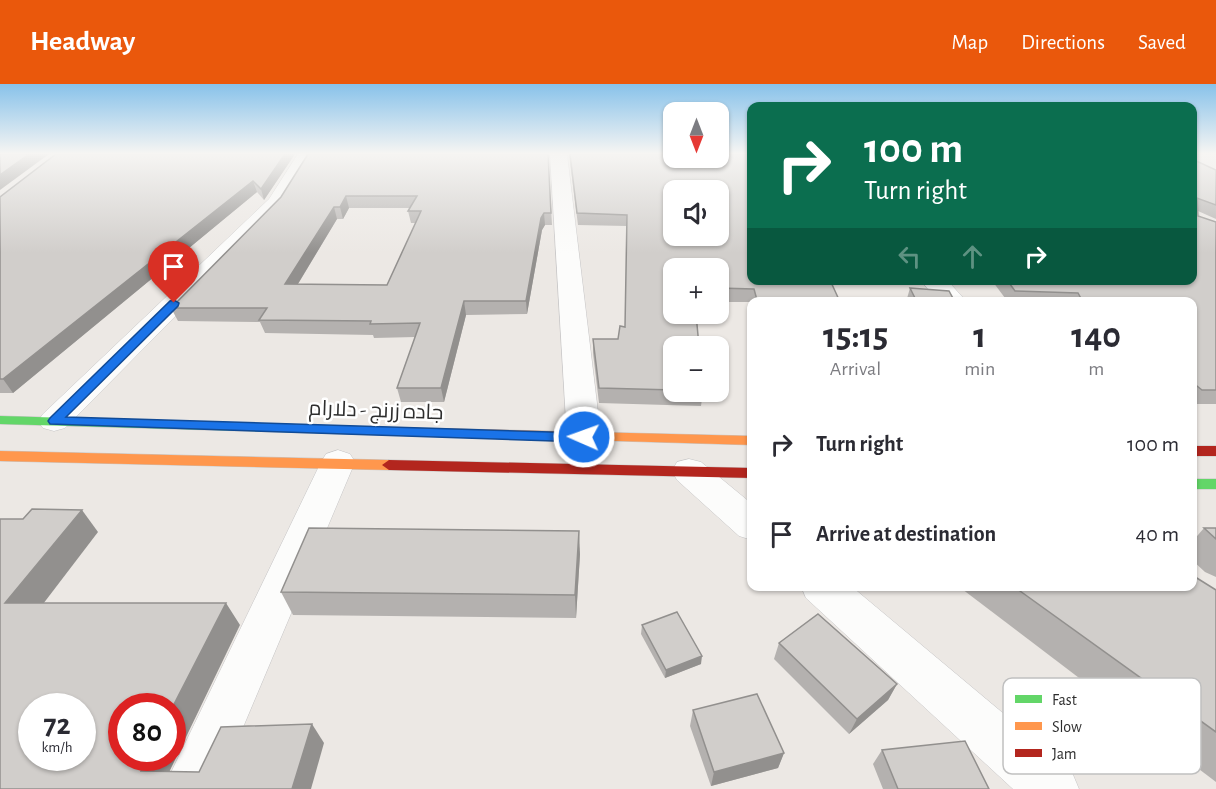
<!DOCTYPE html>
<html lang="en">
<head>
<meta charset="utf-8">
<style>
	:root { --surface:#fff; --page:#f7f7f7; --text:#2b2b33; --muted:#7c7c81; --accent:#ea580c }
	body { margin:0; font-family:"Alegreya Sans",Cairo,sans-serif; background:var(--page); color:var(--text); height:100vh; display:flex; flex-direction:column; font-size:22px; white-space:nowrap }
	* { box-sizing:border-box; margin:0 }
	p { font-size:20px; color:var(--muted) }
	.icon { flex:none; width:33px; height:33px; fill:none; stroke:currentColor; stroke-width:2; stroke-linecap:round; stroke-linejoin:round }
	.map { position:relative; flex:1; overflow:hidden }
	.drawer { position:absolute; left:747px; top:213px; width:450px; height:294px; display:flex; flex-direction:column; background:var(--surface); border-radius:12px; box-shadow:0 2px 4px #0004 }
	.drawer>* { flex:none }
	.guide { position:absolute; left:747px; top:18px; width:450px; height:183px; border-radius:12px; box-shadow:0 2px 4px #0004; background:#0b6e4f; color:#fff; overflow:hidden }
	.needle { width:39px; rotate:180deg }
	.buttons { position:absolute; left:663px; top:18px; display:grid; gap:12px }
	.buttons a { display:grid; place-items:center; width:66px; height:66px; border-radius:12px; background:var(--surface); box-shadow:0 2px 4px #0004; font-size:30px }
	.speed { position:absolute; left:18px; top:609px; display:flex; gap:12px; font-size:30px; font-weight:700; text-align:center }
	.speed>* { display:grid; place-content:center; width:78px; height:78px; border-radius:50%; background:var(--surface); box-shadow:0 2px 4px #0004; line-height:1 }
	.speed small { font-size:15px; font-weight:400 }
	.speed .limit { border:9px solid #d22; background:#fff; color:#111 }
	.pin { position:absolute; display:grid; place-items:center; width:51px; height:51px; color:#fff; margin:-62px -26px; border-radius:50% 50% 50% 0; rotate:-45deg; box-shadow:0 0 6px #0007 }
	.pin .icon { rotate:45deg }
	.me { position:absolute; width:66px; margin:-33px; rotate:272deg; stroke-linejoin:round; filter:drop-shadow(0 0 4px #0008) }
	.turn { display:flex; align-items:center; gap:21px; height:126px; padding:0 18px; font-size:27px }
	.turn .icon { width:78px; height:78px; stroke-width:2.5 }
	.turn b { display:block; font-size:42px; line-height:51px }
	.lanes { display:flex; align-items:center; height:57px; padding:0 18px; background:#0003; justify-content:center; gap:30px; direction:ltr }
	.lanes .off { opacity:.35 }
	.eta { display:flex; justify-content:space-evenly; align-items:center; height:102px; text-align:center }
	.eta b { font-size:36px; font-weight:600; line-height:42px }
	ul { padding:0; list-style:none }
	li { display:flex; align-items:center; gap:18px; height:90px; padding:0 18px }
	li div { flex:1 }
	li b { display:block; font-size:22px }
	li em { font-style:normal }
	header { display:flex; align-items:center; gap:36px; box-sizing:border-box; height:84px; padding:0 30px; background:var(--accent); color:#fff }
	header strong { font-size:28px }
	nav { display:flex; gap:33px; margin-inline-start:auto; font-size:21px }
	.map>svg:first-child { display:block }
</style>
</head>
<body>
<header>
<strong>Headway</strong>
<nav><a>Map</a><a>Directions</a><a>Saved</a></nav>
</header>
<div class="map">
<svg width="1216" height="705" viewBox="0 0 1216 705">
	<rect width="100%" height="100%" fill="#ece8e4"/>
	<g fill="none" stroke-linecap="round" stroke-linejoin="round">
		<g stroke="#c5c4c5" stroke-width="1">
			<g id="street">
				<path d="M298,70H315L283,123L65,344L54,347L43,344L38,337L43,330L269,115Z"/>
				<path d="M550,70H567L601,353L596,361L584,364L572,361L567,353Z"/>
				<path d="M920,196H947L967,218H940Z"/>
				<path d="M338,366L350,370L355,378L217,705H163L321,378L326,370Z"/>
				<path d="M689,375L701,378L752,420V456L739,452L677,396L672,387L677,378Z"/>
				<path d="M801,502H851L1071,686L1079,705H1013L806,514Z"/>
			</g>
		</g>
		<g stroke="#c6c5c4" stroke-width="1">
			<g id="fast">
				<path d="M0,332L382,343L389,347L382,351L0,340Z"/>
				<rect x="1192" y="395" width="24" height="10"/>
			</g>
		</g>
		<g stroke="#c6c5c4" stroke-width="1">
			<g id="slow">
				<path d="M382,343L752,352V361L377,350L375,347Z"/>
				<path d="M0,367L389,376L396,381L389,386L0,377Z"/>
			</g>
		</g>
		<g stroke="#c6c5c4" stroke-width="1">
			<g id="jam">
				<rect x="1192" y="362" width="24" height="10"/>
				<path d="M389,376L752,384V394L389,386L382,381Z"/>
			</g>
		</g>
		<use href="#street" fill="#fcfcfb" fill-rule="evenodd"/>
		<use href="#fast" fill="#63d668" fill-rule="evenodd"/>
		<use href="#slow" fill="#ff974d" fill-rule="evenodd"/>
		<use href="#jam" fill="#b3261e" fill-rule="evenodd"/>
	</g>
	<g fill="#b4b1af" fill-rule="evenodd">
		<path d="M295,70L264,116L257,108L13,309H0V113Z"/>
		<path d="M548,70L552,141H545L542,146L527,230L466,231L444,318H401L397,304L415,253L374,254L373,251L265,249L260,238L178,237L171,224L281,113ZM349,124H410L408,127L411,139H416L387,201L298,200L337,135H343Z"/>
		<path d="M569,70H674L840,218H718V184H674V308H703L701,322L599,319L593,269V255H618L625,243L627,142L578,141Z"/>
		<path d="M1192,75L1216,86V135L1198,127V132L1216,138V320H1192V218H1008L993,198H978L977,196H1192Z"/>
		<path d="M910,204L955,218H906Z"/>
		<path d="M1204,444H1216V493L1205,488L1192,476V458Z"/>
		<path d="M580,470L576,534L293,531L281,508Z"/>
		<path d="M958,502H1192L1216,506V698Z"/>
		<path d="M642,541L701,580L665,594L641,550Z"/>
		<path d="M779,559L897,600L888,616L849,650L774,575Z"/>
		<path d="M693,626L784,669L778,684L711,702L690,642Z"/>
		<path d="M882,666L989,705H883L873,680Z"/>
	</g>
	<g fill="#92908e">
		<path d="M29,70H49L0,106V91Z"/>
		<path d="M285,70H295L264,116L261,105Z"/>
		<path d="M253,97L257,108L13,309L3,295Z"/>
		<path d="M346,112L349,124L343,135L340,123Z"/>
		<path d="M334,123L337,135L290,213L285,200Z"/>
		<path d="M544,129L545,141L542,146L527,230L526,217L541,134Z"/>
		<path d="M464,217L466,231L444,318L441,304Z"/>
		<path d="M82,426L98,448L27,541L5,519Z"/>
		<path d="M579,447L580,470L576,534L575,511Z"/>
		<path d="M226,519L240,541L161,705L141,687L147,674H172V624Z"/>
		<path d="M702,572L701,580L665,594L666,586Z"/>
		<path d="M897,600L888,616L849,650L857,635Z"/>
		<path d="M312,640L324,659L311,705H292Z"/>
		<path d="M784,669L778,684L711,702L714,688Z"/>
	</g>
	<g fill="#d1cecb" stroke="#92908e" stroke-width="1.5" fill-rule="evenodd">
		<path d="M0,70H29L0,91Z"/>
		<path d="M56,70H285L261,105L253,97L3,295H0V113Z"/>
		<path d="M308,70H548L551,129H544L541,134L526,217H464L441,304H397L420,239L370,240L371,237L259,236L267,224H171L281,113ZM346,112H417L408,127H421L387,201L285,200L334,123H340Z"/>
		<path d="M570,70H674V74H718V70H752V196H830L840,218H764L763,216H757L754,205L718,204V184H674V230H696L699,262H674V306L599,304L593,255H618L620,242L625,243L627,131L577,129ZM674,106H718V152H674Z"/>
		<path d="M1192,75L1216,86V121L1197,114L1198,132L1216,138V306H1202L1192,298V218H1083L1078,209L1015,207L1007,196H1192Z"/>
		<path d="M910,204L949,207L955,218H917Z"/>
		<path d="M32,425L82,426L5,519H226L172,624V622H122V674H147L141,687L199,688L221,643L312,640L292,705H0V435H23ZM32,622H82V674H32Z"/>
		<path d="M309,444L579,447L575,511L281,508Z"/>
		<path d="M1204,444H1216V455Z"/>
		<path d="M1192,491L1216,506V648L1013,502H1192Z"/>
		<path d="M677,528L702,572L666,586L642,541Z"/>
		<path d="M818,530L897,600L857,635L779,559Z"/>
		<path d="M757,610L784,669L714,688L693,626Z"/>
		<path d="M965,657L989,705H898L882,666Z"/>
	</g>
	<linearGradient id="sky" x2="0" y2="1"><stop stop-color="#88c2ea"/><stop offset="0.41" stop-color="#f6f5f3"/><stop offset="1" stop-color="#f6f5f3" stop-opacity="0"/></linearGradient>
	<rect width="1216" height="169" fill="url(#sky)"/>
	<path fill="#1a73e8" stroke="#114b97" stroke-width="1.5" d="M174,216L179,219L178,222L66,333L584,349L591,353L584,358L50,340L48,337L50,334L170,217Z"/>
	<g text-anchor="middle" stroke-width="5" stroke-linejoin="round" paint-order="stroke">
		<g font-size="21" fill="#2e2e2e" stroke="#fff">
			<text transform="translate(376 326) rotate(2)" y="7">جاده زرنج - دلارام</text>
		</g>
	</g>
	<rect x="1003" y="594" width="198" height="96" rx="9" fill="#fff" stroke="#c0c0c0" stroke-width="1.5"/>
	<rect x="1015" y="611" width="27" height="8" fill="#63d668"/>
	<rect x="1015" y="638" width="27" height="8" fill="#ff974d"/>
	<rect x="1015" y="665" width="27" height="8" fill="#b3261e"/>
	<g font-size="16" fill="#2e2e2e">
		<text x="1052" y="621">Fast</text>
		<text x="1052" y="648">Slow</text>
		<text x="1052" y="675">Jam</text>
	</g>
</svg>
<div class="buttons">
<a><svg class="needle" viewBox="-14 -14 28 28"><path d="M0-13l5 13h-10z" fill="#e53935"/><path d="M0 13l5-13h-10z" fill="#7c7c81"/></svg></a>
<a><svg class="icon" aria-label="sound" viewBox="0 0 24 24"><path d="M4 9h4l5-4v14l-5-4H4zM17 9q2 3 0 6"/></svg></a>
<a>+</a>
<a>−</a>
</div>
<div class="speed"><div>72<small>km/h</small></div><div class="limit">80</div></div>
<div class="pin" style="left:174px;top:219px;background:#d93025"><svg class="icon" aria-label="arrive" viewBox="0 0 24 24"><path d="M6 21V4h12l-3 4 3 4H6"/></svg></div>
<svg class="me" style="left:584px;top:353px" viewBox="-20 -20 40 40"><circle r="17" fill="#1a73e8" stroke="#fff" stroke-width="3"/><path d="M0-11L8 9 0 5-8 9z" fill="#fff"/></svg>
<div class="guide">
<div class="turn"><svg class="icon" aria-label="right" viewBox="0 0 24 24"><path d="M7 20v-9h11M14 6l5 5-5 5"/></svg><div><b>100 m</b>Turn right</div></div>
<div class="lanes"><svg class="icon off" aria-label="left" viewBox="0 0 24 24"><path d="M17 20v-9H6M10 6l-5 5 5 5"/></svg><svg class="icon off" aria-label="ahead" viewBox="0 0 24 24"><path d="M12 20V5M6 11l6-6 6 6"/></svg><svg class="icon" aria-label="right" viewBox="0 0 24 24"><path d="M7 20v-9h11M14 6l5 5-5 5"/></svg></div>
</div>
<section class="drawer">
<div class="eta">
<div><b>15:15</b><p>Arrival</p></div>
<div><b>1</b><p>min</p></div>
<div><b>140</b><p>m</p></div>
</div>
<ul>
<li><svg class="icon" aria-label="right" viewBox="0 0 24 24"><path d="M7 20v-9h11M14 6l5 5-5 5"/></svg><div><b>Turn right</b></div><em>100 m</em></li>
<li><svg class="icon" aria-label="arrive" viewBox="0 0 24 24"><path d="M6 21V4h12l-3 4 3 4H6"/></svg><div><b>Arrive at destination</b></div><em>40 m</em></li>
</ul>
</section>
</div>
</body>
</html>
